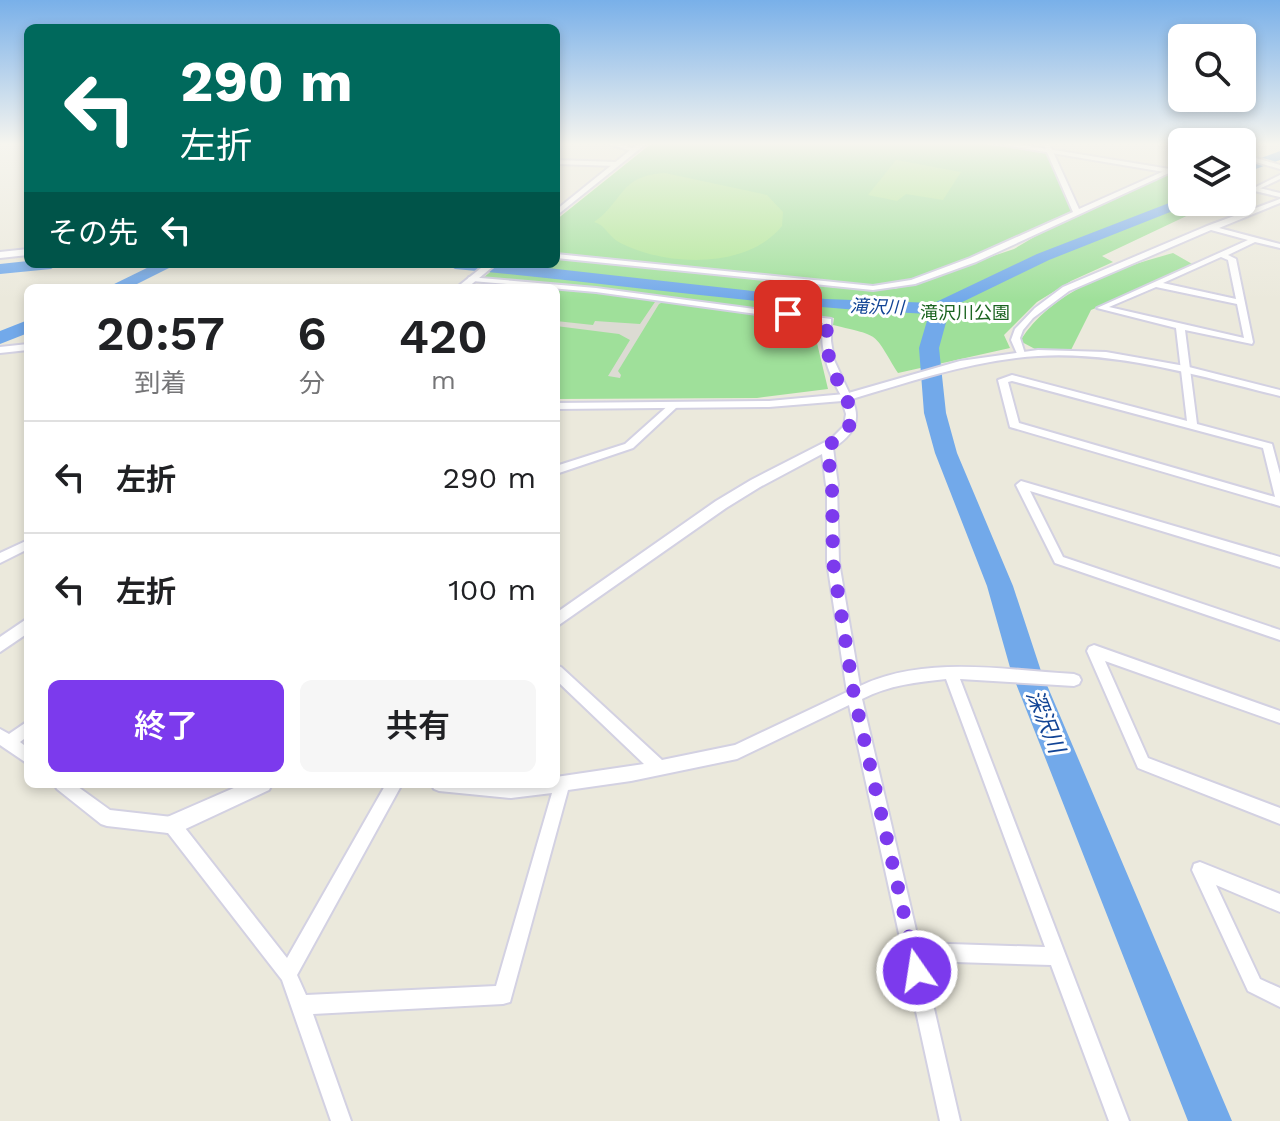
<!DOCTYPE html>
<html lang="ja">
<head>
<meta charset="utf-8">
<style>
	:root { --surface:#fff; --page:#f6f6f6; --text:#202124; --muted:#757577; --line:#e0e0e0; --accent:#7c3aed }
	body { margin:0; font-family:"Work Sans","Noto Sans JP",sans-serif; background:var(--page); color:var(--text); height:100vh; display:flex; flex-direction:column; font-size:30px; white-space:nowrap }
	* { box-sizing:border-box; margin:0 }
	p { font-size:26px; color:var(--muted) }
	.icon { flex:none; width:44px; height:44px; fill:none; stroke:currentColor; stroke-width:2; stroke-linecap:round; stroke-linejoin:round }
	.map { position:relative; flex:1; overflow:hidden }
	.details { position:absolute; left:24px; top:284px; width:536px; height:504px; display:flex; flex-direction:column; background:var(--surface); border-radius:12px; box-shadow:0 4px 12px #0003 }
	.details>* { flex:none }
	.top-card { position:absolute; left:24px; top:24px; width:536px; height:244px; border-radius:12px; box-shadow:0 4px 12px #0003; background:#00695c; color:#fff; overflow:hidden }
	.fabs { position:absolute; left:1168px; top:24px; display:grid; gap:16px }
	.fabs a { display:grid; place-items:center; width:88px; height:88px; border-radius:12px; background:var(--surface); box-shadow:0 4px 12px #0003; font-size:40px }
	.pin { position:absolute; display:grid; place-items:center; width:68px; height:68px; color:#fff; margin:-34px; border-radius:16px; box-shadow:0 4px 12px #0006 }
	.me { position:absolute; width:88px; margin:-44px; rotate:347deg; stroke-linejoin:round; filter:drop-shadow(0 0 6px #0008) }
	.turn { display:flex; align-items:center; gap:28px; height:168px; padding:0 24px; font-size:36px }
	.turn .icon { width:104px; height:104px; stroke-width:2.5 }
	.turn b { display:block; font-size:56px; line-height:68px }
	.then { display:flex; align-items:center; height:76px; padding:0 24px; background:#0003; gap:16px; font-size:30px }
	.eta { display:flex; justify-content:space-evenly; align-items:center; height:136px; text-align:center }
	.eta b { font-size:48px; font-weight:600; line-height:56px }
	.cta { display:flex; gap:16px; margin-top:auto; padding:16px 24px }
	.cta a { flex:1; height:92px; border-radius:12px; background:var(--accent); color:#fff; font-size:32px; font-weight:600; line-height:92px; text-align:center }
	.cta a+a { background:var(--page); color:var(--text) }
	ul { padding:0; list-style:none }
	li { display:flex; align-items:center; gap:24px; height:112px; padding:0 24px; border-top:2px solid var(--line) }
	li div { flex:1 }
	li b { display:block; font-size:30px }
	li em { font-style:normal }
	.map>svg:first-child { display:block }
</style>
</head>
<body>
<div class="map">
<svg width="1280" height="1121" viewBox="0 0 1280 1121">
	<rect width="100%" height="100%" fill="#ebe9dc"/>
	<g fill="#9fe09a">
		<path d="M652,143H977L1045,153L1049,154L1072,211C1010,242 945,278 875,285L556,255V220Z"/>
		<path d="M1171,173L1182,176V202H1216L1102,256L1113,262L1071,281L1037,302L1004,335L1010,348L898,373C872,331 882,337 833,325L834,318L593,288L483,278L500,264H556V259L839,288L895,289L1014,249L1046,230L1136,186Z"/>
		<path d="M1173,253L1194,265L1091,310L1071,350L1035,349L1020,341C1052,290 1118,268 1173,253Z"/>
		<path d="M556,288L821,322L817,343L828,389L757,398L556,399Z"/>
	</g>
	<g fill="#afe796">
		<path d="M896,160L961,172L943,200L906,194L897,201L868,195Z"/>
		<path d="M665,173L767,195L783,212L782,226C747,270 663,267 617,241C608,235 604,224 594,222C623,203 619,175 665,173Z"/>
	</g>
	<path fill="#dcdbd3" d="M657,299L665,301L659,304L618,371L621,375L620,378L608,376L630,340L619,334L556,326V321L593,325L595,321L640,324Z"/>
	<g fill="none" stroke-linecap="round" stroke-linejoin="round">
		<g fill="#72a9ea" fill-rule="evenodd">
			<path d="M1280,151V160L1242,174V165Z"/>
			<path d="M1182,198V202H1190L1188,205L1049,260L950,308L939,348L946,413L957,453L1013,586L1041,671L1232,1121H1188L1011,671L987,586L935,453L924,413L919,348L929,314C770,307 613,283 455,269L447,264H512L825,299L934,303L1037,254Z"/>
			<path d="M28,261V264H59L51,269L0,274V264Z"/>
			<path d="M155,264H177L129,288H106Z"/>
			<path d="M28,320V333L0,344V331Z"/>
		</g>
		<g stroke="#d3d1e2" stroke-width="4">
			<g id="minor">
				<path d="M605,143H617L638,150L635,152Z"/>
				<path d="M1043,143H1049L1079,209L1180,164L1182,163V167L976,262L915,284L873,290L556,258V254L873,286L911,280L970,258L1073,212Z"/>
				<path d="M1242,154L1280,165V169L1242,158Z"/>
				<path d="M556,160L617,162L620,164L617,166L556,164Z"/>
				<path d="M1280,175V179L1257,190L1252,189Z"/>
				<path d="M1280,199V203L1219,228L1280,244V248L1255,242L1228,255L1236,259L1253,342L1252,344L1185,330L1197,424L1272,444L1280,474V506L1010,427L998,380L1012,375L1187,421L1176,328L1097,308L1248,240L1211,230L1069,291L1033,318L1023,330L1020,338L1025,354L1024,356H1018L1011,340L1015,329L1035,308L1063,287L1207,226ZM1221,257L1228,260L1236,299L1163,283ZM1156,287L1237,304L1244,338L1109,307ZM1012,381L1263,448L1275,497L1019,423L1008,382Z"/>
				<path d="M469,277L596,288L831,319V341L834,360L851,397L849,399H843C829,375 819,350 823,323L596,292L472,281L468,279Z"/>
				<path d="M28,344V350L0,353V347Z"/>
				<path d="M674,402L679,405L677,407L633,448L556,474V466L625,444L671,403Z"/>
				<path d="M832,481L837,485L839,562L860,686C925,655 1004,670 1074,674L1079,676L1081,680L1079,684L1074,686L960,679L1129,1121H1109L1051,965L923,961L960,1121H940L849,705L737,759L631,781L568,790L510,1002L503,1004L313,1014L351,1121H331L282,980L168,833L107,826L101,824L57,789L54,784H74L110,810L172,817L178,819L287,958L386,784H402L297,975L306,995L496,986L552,793L511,798L439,791L434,789L431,784H556V777L644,764L556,680V665L561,667L662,760L735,745L847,692L827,562V485ZM946,679L1045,947L919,943L862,699C889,685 917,682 946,679Z"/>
				<path d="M1021,481L1280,557V567L1030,491L1063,557L1280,630V640L1055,563L1016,485Z"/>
				<path d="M28,540V549L0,563V553Z"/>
				<path d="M1094,645L1280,711V723L1105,661L1148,758L1280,808V824L1138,768L1087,651L1089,647Z"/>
				<path d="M28,721V736L20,742L28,748V764L0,745V729L9,734Z"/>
				<path d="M1200,862L1280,894V912L1216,885L1260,979L1280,988V1007L1248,991L1192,870L1194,864Z"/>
			</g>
		</g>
		<g stroke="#d3d1e2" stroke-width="4">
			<g id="tertiary">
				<path d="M639,143H647L556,216V210Z"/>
				<path d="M993,143H1012L1182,171V175Z"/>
				<path d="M1242,184L1280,193V197L1242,188Z"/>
				<path d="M28,249V255L0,258V252Z"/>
				<path d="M486,264H496L467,288H456Z"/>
				<path d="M1038,350L1106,352L1185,366L1280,390V396C1201,377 1120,351 1038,356C974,360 913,381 852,399C862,422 853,435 833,448L838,485L836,488H828L826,485L822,454L760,487L726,508L556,627V613L716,501L751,480L831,439L844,426L846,414L842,401L769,407L556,409V403L769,401L845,394L960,361Z"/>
				<path d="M28,618V633L0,652V637Z"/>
				<path d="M243,784H272L269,790L179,832L172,834L165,832L163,825L165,818Z"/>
			</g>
		</g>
		<use href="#minor" fill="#fff" fill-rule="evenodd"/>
		<use href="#tertiary" fill="#fff" fill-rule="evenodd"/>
	</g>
	<linearGradient id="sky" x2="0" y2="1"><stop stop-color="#79b0e9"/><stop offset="0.48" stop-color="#f6f5ef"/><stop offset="1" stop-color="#f6f5ef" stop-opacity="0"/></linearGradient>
	<rect width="1280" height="300" fill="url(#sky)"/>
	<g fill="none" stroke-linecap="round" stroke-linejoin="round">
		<path stroke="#7c3aed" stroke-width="14" stroke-dasharray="0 25.2" d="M788,314L828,321C821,356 839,382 853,413L848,430L827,447L832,485L833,562L854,695L917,971"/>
	</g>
	<g text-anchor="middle" stroke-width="6" stroke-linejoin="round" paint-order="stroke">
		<g font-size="18" font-style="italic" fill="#124495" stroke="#fff">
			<text transform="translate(877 307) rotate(2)" y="6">滝沢川</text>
		</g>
		<g font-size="18" fill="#1c6421" stroke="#fff">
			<text x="965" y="319">滝沢川公園</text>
		</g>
		<g font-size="22" font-style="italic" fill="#124495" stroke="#fff">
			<text transform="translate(1046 721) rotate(68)" y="8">深沢川</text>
		</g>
	</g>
</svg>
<div class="fabs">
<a><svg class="icon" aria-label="search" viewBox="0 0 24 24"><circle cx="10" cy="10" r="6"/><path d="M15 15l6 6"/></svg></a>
<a><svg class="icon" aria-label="layers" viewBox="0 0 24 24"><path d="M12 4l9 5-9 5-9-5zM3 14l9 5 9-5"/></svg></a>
</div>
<div class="pin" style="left:788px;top:314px;background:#d93025"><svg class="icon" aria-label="arrive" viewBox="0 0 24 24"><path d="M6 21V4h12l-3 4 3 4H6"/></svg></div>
<svg class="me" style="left:917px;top:971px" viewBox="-20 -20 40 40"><circle r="17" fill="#7c3aed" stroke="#fff" stroke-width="3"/><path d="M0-11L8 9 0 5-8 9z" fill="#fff"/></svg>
<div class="top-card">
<div class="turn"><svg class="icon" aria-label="left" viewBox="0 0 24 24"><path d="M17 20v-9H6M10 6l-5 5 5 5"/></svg><div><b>290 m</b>左折</div></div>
<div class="then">その先<svg class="icon" aria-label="left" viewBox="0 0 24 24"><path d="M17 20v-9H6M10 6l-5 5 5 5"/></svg></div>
</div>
<section class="details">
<div class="eta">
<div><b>20:57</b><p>到着</p></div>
<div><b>6</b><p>分</p></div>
<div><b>420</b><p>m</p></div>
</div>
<ul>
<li><svg class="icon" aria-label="left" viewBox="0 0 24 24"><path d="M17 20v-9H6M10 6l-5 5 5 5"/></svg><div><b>左折</b></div><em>290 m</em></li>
<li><svg class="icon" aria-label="left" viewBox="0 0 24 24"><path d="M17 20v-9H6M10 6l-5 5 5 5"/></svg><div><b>左折</b></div><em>100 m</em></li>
</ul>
<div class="cta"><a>終了</a><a>共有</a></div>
</section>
</div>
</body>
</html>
